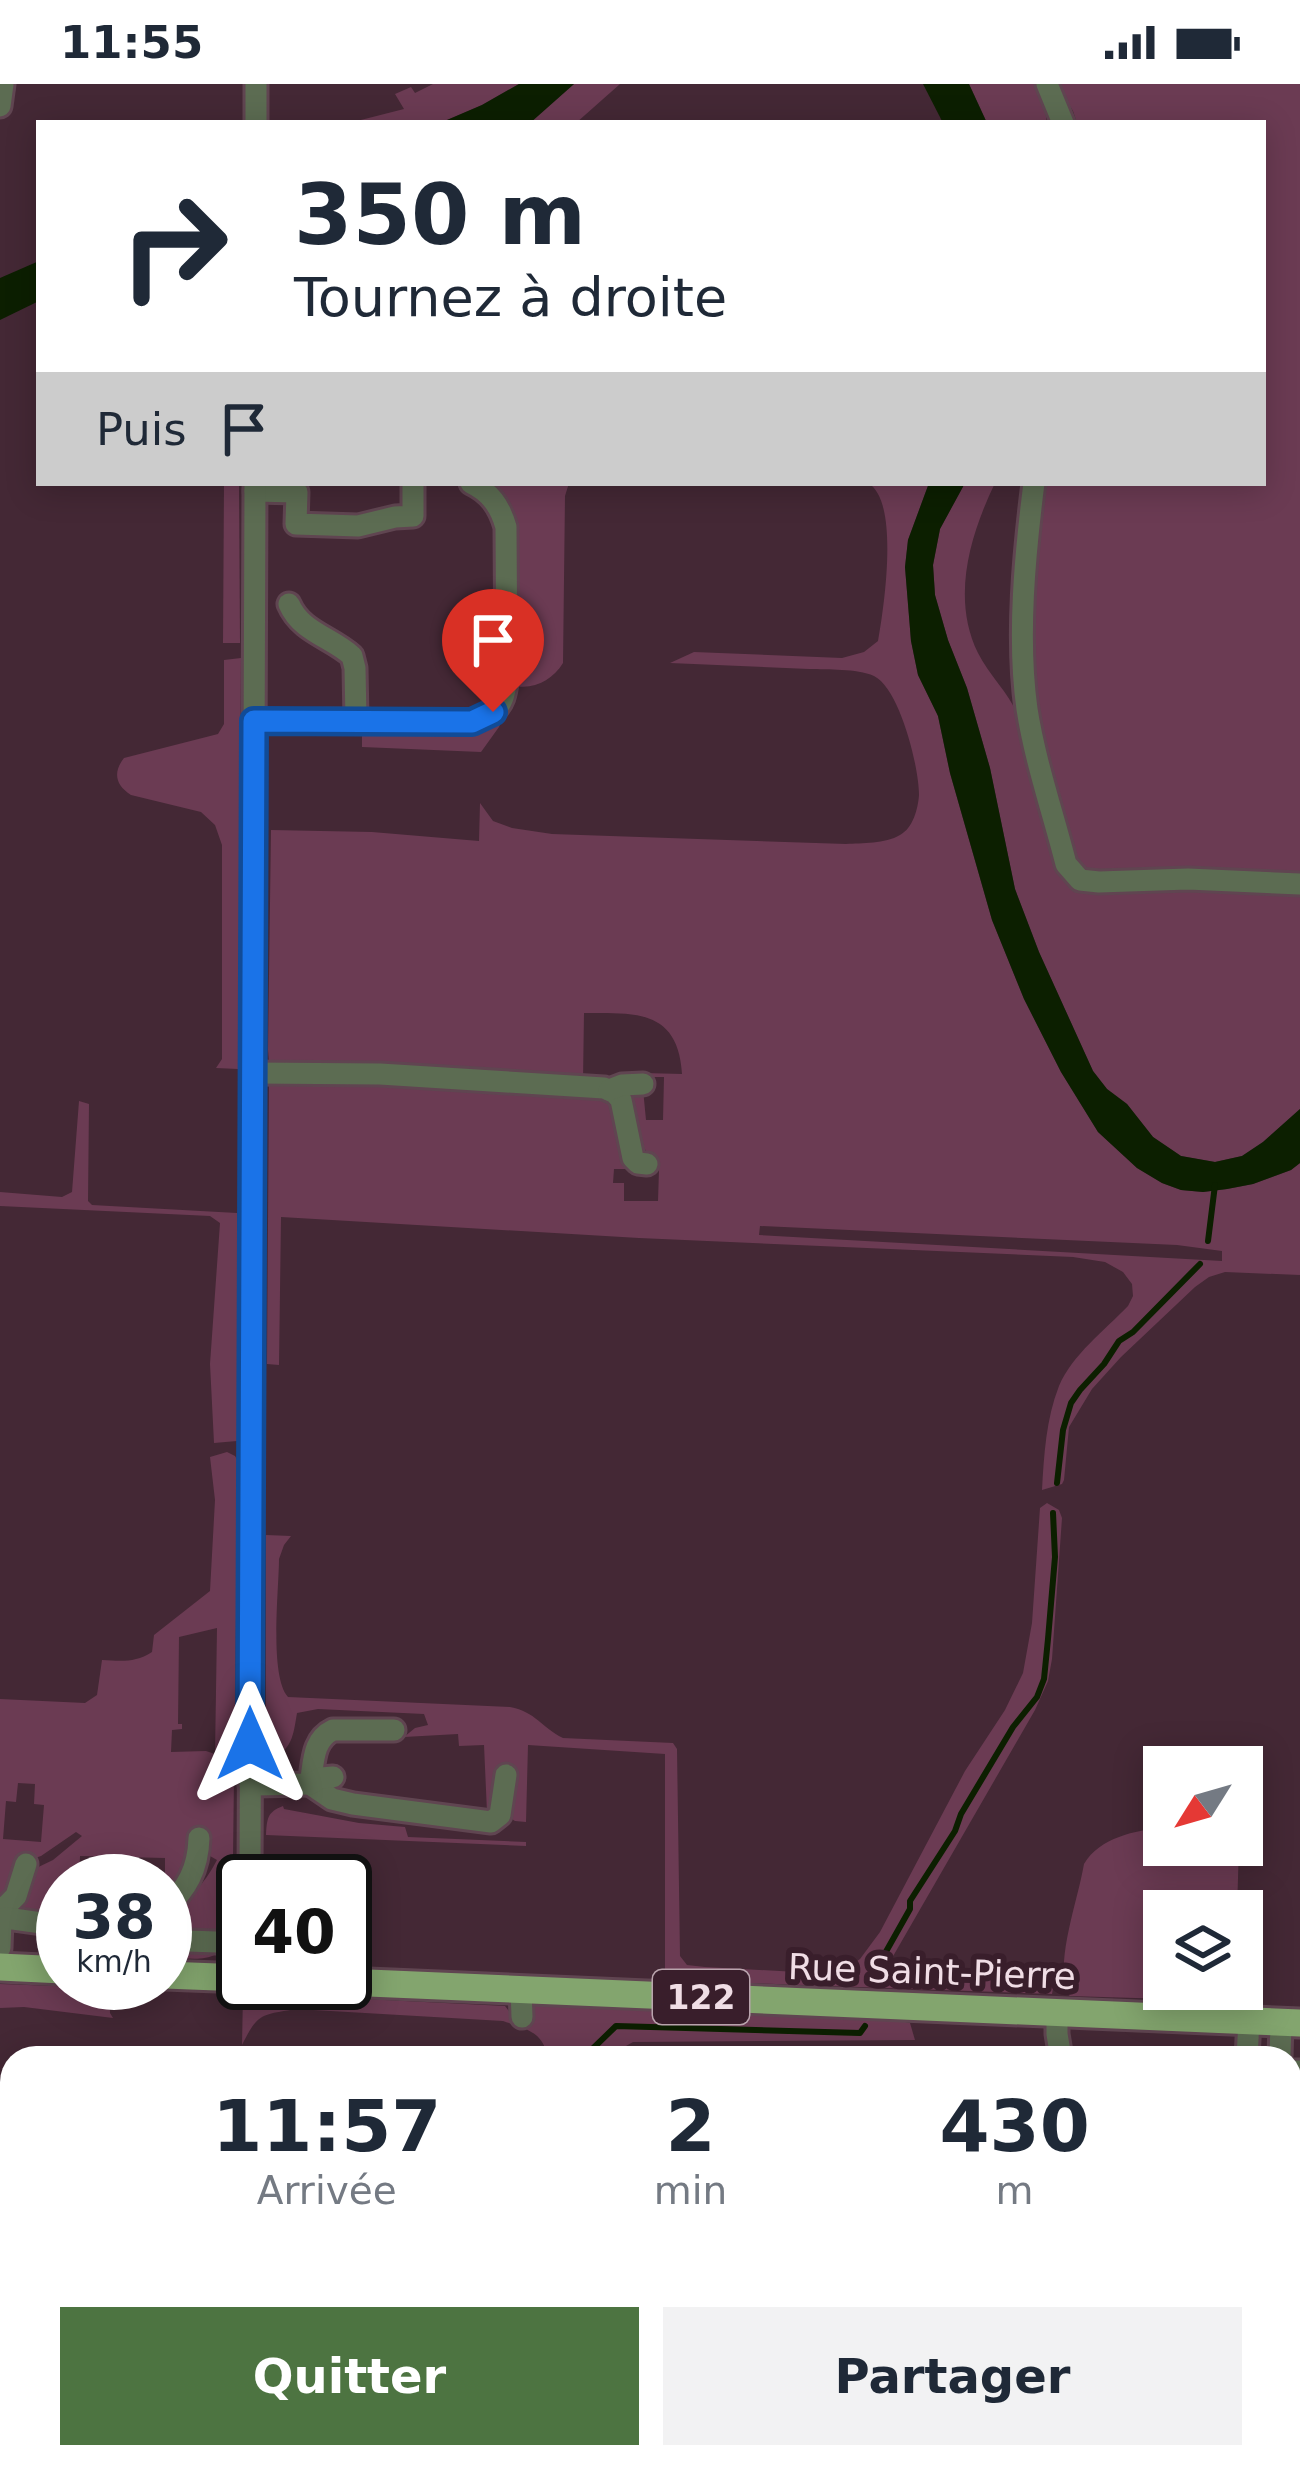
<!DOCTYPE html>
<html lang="fr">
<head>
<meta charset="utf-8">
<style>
	:root { --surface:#fff; --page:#f2f2f3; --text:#1f2937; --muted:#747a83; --accent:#4d7441 }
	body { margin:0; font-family:"DejaVu Sans",sans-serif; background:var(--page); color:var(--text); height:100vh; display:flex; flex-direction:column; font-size:45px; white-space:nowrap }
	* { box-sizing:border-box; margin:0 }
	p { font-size:39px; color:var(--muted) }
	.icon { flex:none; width:66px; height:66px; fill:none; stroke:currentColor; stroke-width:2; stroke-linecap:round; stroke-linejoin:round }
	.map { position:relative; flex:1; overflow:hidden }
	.sheet { position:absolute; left:0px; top:1962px; width:1302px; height:423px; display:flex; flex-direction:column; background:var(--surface); border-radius:36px 36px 0 0; box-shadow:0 6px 30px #0003 }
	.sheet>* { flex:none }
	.top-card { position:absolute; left:36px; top:36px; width:1230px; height:366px; border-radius:0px; box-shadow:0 6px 30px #0003; background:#fff; color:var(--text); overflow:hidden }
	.needle { width:78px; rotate:233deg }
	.controls { position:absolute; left:1143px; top:1662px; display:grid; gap:24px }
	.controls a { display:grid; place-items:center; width:120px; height:120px; border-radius:0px; background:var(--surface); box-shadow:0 6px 30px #0003; font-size:60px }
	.speed { position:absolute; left:36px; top:1770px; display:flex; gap:24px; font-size:60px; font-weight:700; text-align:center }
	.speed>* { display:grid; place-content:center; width:156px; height:156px; border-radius:50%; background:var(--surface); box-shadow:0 6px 30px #0003; line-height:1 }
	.speed small { font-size:30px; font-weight:400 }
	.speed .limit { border:6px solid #111; border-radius:18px; background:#fff; color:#111 }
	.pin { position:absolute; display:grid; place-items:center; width:102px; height:102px; color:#fff; margin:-123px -51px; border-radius:50% 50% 50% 0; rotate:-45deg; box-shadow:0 0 12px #0007 }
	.pin .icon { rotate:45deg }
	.me { position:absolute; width:132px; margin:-66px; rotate:0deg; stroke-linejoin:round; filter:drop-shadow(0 0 9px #0008) }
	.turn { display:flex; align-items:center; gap:42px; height:252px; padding:0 60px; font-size:54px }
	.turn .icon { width:156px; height:156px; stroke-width:2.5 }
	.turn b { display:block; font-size:84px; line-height:102px }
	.then { display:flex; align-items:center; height:114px; padding:0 60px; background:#0003; gap:24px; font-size:45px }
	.eta { display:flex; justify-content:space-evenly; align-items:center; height:204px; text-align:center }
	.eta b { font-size:72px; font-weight:800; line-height:84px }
	.button { display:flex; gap:24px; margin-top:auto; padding:24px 60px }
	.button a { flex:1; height:138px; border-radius:0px; background:var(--accent); color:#fff; font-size:48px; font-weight:800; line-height:138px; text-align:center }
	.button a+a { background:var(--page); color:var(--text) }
	.status { display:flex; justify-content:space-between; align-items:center; height:84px; padding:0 60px; background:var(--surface); direction:ltr }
	.status svg { height:33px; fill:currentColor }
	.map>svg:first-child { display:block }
</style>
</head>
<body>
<div class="status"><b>11:55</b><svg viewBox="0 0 49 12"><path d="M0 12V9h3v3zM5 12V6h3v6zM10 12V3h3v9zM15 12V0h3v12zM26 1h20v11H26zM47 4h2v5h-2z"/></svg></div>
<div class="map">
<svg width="1300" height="2383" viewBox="0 0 1300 2383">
	<rect width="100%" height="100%" fill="#442835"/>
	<g fill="#6b3b53" fill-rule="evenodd">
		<path d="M433,0H519L482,21L440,39H349L404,25L395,10L411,3L415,9Z"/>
		<path d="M574,0H620L576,39H530Z"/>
		<path d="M969,0H1037L1045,24L1047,39H987Z"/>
		<path d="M1056,0H1300V793L1084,785L1076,778L1071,769C1059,721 1043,672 1035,623C1024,555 1036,468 1044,399H1263V39H1077L1073,27Z"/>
		<path d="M224,399H239L240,559H223Z"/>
		<path d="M493,399H569L565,412L563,579C552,597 532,607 511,601L512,430Z"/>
		<path d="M868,399H929L908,456L905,483L911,557L918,591L938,632L950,689L992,836L1024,915L1061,988L1098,1048L1137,1084L1162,1099L1181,1106L1203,1108L1227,1105L1253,1100L1291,1086L1300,1079V1191L1225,1188L1209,1193L1195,1203L1121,1273L1092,1305L1069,1343L1064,1396L1062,1400L1042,1406C1044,1371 1046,1335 1059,1302C1072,1271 1105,1246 1128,1222L1133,1212L1132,1200L1123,1188L1105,1178L1073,1173L639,1154L281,1133L279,1281L267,1280L269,999L277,995L611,1013L635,1085H614L613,1099H624V1117H658L659,1086L645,1085L646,1066L639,1065L629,1004L643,1005L646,1036H663L664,993H643V989L682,990C678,925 635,929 584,929L583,997L276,982L269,978L268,966L271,746L372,748L479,757L480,719L493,737L512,744L552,750L846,760C862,759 885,760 900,751C913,744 918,725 919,711C919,683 900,605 874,592C856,584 828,586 809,585C763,583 716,581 670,579L694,568L842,574L864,568L878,557C884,523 900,417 868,399ZM760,1142L1177,1161L1222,1167V1177L759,1151Z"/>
		<path d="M965,399H995C970,451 951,514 978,569C989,591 1008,608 1018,631C1042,689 1062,748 1083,806L1137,808L1163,802L1300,807V1025L1263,1058L1242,1072L1215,1078L1181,1072L1153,1053L1127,1020L1107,1005L1093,987L1039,868L1015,805L990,684L967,604L948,556L935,511L933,481L940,445Z"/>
		<path d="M241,574L238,985L216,984L222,975V761L215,741L201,728L131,711C115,701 113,688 124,674L218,650L224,640V576Z"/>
		<path d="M503,633L499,643L481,668L362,663V646L469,650L482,647Z"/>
		<path d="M79,1017L89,1020L88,1117L92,1121L237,1129V1357L214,1359L210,1280L220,1139L210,1132L0,1122V1108L62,1113L72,1108Z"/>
		<path d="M227,1368L235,1372L238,1377L232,1852C218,1882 193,1874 165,1873V1832C188,1817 204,1801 217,1776L210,1772L190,1775L165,1817V1774L80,1772L79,1797H63V1835L24,1827L21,1819L28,1788L53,1776L82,1752L76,1748L41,1772L29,1776L14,1804L0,1817V1615L85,1619L97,1611L102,1576C121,1577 135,1579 152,1568L154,1551L210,1507L215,1416L210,1373ZM217,1544L215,1670L206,1667L171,1668L172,1646L182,1645V1640H178L179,1553ZM18,1699L35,1700L34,1720L44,1721L41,1758L3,1755L6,1717L16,1718Z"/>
		<path d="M1047,1419L1059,1426L1062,1434L1052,1575L1048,1597L1035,1626L892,1874L897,1885L909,1890L1022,1897L1050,1882L1054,1898L1052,1910L665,1896V1670L528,1661L526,1738L515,1737L496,1725L487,1728L484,1661L459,1662L458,1650L404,1653L415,1644L428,1641L424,1630L318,1625L297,1629C294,1646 293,1666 274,1672L266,1655V1451L291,1452L284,1461L279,1475C279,1505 269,1592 288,1613L510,1623C536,1628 541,1643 563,1654L673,1659L677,1665L680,1872L687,1881L705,1883L815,1889L849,1883L860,1875L880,1848L965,1687L1005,1626L1023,1589L1032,1539L1040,1424Z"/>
		<path d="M283,1722L284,1725L359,1739L405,1743L408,1753L526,1758V1762L266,1751C267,1735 267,1728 283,1722Z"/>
		<path d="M1164,1743V1761H1239L1237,1827H1164V1905L1171,1908L1168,1915L1070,1912L1066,1909C1057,1870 1077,1820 1084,1780C1100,1753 1135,1747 1164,1743Z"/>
		<path d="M0,1900L109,1904L110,1929L113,1934L24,1923L0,1924Z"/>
		<path d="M243,1909L505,1922L518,1939L530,1921L890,1935L910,1939L915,1956L633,1958L605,1974H547C545,1948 524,1944 503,1937L296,1925C261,1931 258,1929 242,1961Z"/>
	</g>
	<g fill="#0c1f00">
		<path d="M519,0H574L530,39H440L482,21Z"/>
		<path d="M923,0H969L987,39H943Z"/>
		<path d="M39,177V217L0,236V194Z"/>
		<path d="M929,399H965L940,445L933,481L935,511L948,556L967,604L990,684L1015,805L1039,868L1093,987L1107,1005L1127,1020L1153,1053L1181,1072L1215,1078L1242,1072L1263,1058L1300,1025V1079L1291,1086L1253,1100L1227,1105L1203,1108L1181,1106L1162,1099L1137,1084L1098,1048L1061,988L1024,915L992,836L950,689L938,632L918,591L911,557L905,483L908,456Z"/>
	</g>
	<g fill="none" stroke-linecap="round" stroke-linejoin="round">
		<g stroke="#0c1f00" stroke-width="6">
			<path d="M1208,1157L1215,1101"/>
			<path d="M1057,1399L1063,1346L1071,1319L1080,1306L1104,1280L1119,1257L1133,1248L1200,1180"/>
			<path d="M870,1896L910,1825V1817L955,1747L961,1730L1013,1643L1037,1613L1044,1595L1048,1555L1055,1473L1053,1429"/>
			<path d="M583,1974L616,1942L860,1949L865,1942"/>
			<path d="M261,2383L269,2373"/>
		</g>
		<g stroke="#604551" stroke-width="27">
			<g id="minor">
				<path d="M1047,0L1063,39"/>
				<path d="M0,22L3,0"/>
				<path d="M256,39V0"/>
				<path d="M1034,399C1025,470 1017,554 1027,625C1035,677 1053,729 1066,780L1080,796L1099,798L1188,795L1300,800"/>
				<path d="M255,407L297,408L296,440L358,442L395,433L413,432V399"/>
				<path d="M356,636C384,636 473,645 492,629C504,619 505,607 507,593L506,443C500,422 490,408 471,399"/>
				<path d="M254,637L356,636L355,584L352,572C331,553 301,548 289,520"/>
				<path d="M253,989L380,990L604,1004L615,1009L621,1016L633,1074L638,1079L647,1080"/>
				<path d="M609,1006L622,1001L643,1000"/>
				<path d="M310,1700L332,1715L353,1720L491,1738L500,1731L506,1691"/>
				<path d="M310,1700C314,1679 312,1656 333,1646H394"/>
				<path d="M250,1701L310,1700L321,1694L333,1693"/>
				<path d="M250,1797L255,399"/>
				<path d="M165,1826C187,1804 198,1786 199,1754"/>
				<path d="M0,1828L16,1812L26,1780"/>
				<path d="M165,1851L189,1857L243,1859"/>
				<path d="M0,1864L1,1836L6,1834L63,1842"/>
				<path d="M521,1905L522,1933"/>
				<path d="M1057,1928V1950L1061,1974"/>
				<path d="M1196,1935L1197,1905"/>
				<path d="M1247,1974L1249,1937"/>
				<path d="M1280,1974L1281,1938"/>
				<path d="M1290,1987H1300"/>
				<path d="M1172,2373L1175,2383"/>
			</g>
		</g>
		<g stroke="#604551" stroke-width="33">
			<g id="major">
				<path d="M0,1883L63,1886"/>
				<path d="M165,1891L243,1894"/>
				<path d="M345,1898L1300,1939"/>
			</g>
		</g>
		<use href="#minor" stroke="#5c6c52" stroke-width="21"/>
		<use href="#major" stroke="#83a56e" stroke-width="27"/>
	</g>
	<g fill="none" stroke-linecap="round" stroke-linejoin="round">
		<g stroke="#114b97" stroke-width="30">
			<path id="route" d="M250,1660L254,637L472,638L493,628"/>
		</g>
		<use href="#route" stroke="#1a73e8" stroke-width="21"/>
	</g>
	<g text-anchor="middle" stroke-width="12" stroke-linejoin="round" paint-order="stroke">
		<rect fill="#391e2b" stroke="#b9a4ad" stroke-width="3" x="653" y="1886" width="96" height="54" rx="9"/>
		<g font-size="33" font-weight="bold" fill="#f0dde5">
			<text x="701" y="1925">122</text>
		</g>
		<g font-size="36" fill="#f0dde5" stroke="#391e2b">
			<text transform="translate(932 1887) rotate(2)" y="13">Rue Saint-Pierre</text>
		</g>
	</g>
</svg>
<div class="controls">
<a><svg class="needle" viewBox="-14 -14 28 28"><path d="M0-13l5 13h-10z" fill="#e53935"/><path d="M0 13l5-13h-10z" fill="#747a83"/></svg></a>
<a><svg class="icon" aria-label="layers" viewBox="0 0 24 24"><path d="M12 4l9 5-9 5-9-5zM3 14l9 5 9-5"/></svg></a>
</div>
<div class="speed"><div>38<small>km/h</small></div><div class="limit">40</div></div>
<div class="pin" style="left:493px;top:628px;background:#d93025"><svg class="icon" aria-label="arrive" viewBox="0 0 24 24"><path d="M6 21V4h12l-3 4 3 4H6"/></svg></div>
<svg class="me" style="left:250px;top:1660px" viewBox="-20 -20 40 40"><path d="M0-17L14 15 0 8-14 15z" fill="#1a73e8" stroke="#fff" stroke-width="4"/></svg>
<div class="top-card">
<div class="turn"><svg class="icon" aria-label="right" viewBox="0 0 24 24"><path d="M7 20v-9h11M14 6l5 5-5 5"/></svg><div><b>350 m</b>Tournez à droite</div></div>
<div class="then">Puis<svg class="icon" aria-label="arrive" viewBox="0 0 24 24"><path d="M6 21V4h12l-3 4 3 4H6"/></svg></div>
</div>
<section class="sheet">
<div class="eta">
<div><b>11:57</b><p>Arrivée</p></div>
<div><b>2</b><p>min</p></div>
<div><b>430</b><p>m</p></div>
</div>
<div class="button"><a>Quitter</a><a>Partager</a></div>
</section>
</div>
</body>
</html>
